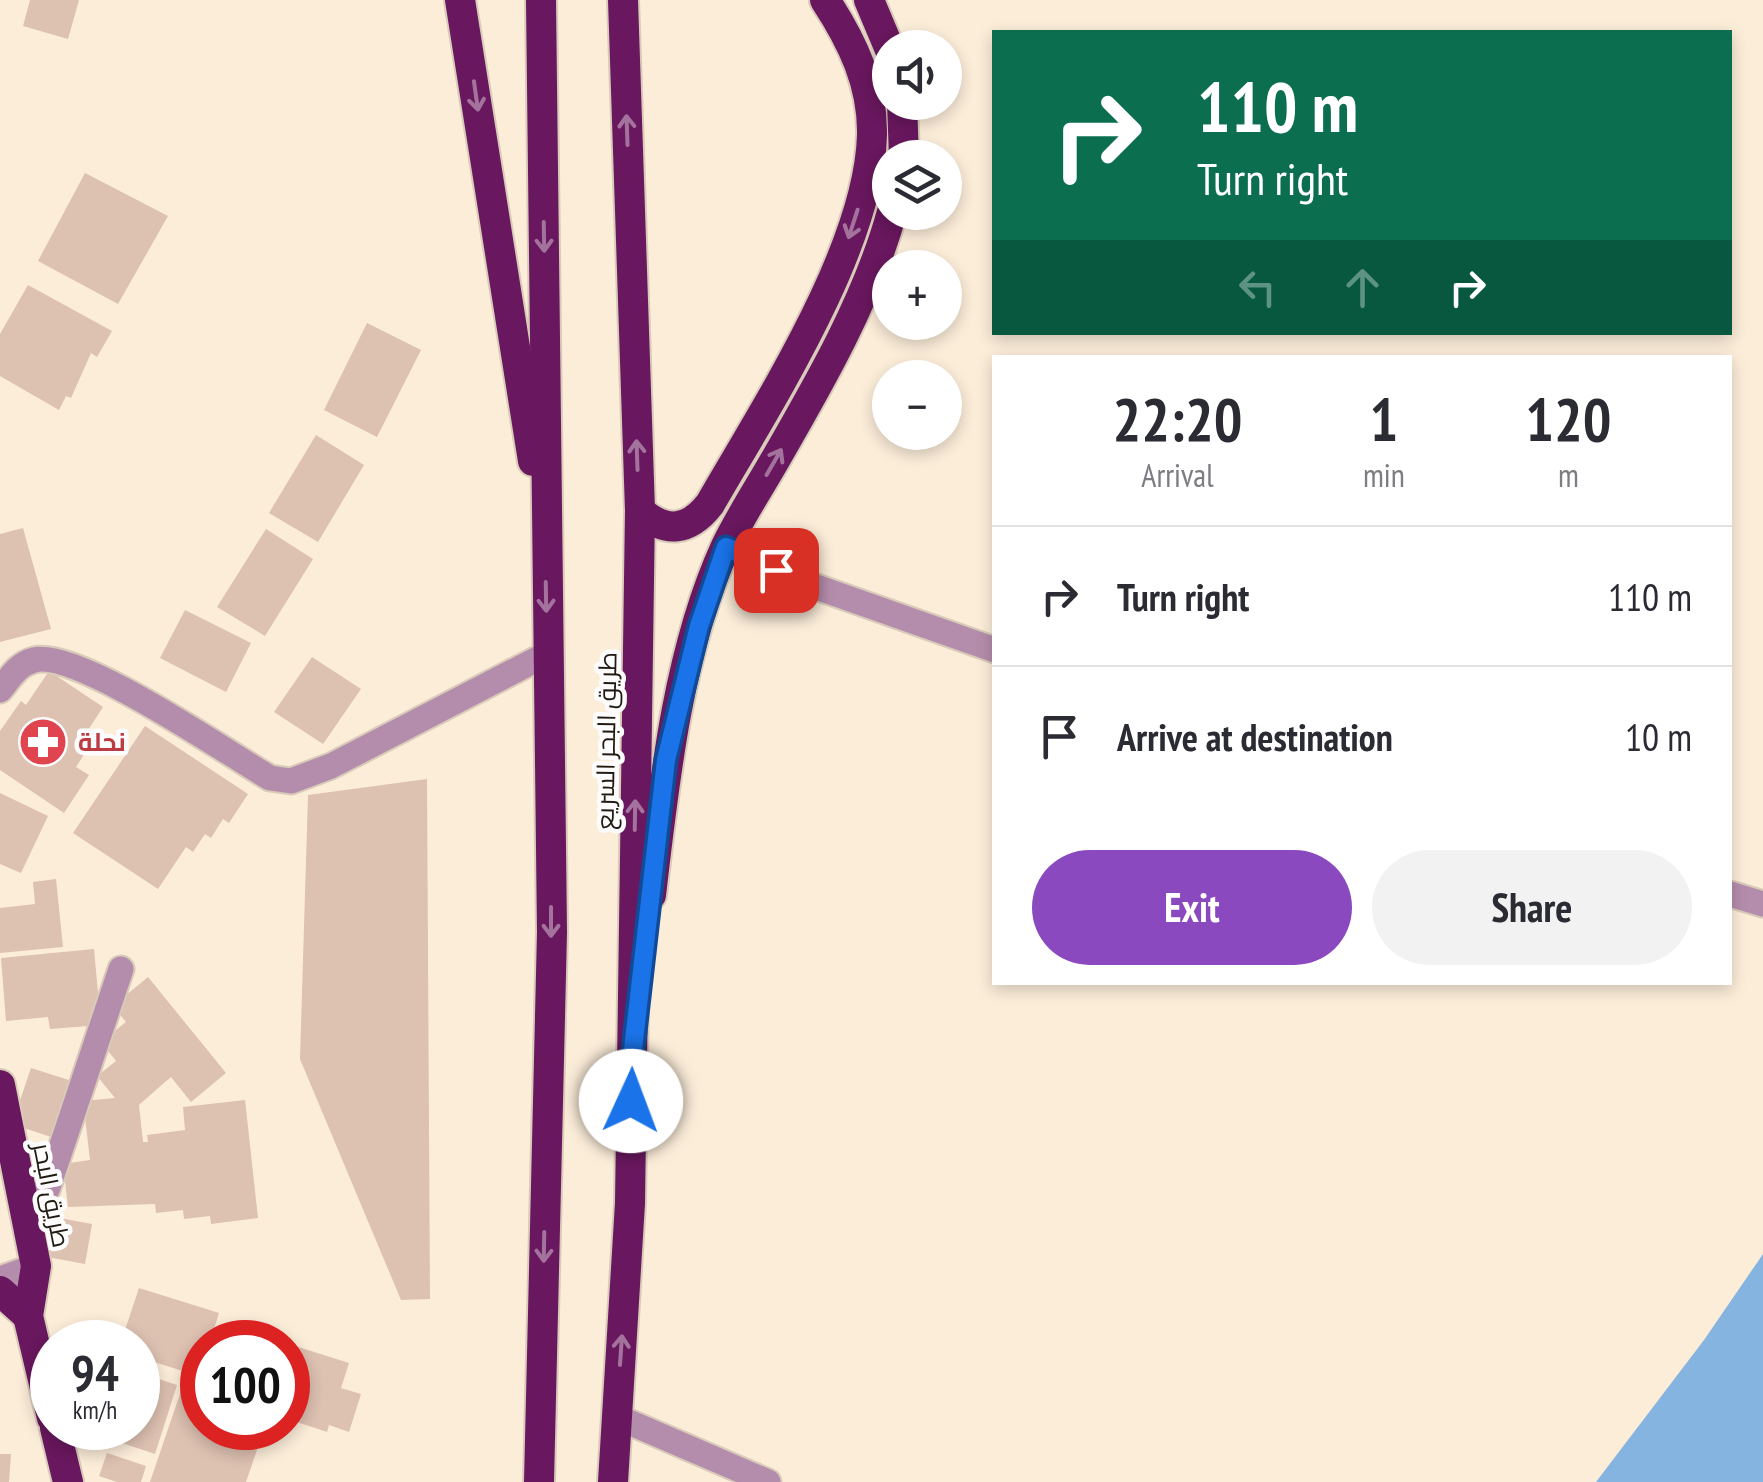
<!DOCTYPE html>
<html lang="en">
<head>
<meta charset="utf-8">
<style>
	:root { --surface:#fff; --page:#f2f2f3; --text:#2b2b33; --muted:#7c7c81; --line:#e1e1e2; --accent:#8a49be }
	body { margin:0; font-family:"PT Sans Narrow",Cairo,sans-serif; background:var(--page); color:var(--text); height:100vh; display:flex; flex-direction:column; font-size:38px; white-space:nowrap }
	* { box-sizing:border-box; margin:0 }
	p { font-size:32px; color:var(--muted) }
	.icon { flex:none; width:55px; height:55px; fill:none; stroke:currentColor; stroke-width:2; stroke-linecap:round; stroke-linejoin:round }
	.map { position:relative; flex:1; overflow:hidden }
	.drawer { position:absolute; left:992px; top:355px; width:740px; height:630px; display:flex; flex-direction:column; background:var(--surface); border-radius:0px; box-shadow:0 5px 15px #0003 }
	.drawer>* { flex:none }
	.hud { position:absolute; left:992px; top:30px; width:740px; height:305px; border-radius:0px; box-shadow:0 5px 15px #0003; background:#0b6e4f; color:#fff; overflow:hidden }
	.fabs { position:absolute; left:872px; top:30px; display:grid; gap:20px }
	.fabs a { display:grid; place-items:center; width:90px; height:90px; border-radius:50%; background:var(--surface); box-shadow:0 5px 15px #0003; font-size:50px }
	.speed { position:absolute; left:30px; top:1320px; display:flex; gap:20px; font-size:50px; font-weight:700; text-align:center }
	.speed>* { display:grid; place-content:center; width:130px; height:130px; border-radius:50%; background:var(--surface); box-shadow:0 5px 15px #0003; line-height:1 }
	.speed small { font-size:25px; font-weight:400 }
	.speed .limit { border:15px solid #d22; background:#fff; color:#111 }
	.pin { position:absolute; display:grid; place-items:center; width:85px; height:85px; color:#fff; margin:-42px; border-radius:20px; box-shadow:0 5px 15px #0006 }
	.me { position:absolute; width:110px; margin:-55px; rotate:2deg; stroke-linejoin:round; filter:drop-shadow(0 0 8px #0008) }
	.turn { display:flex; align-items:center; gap:35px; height:210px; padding:0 40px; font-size:45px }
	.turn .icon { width:130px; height:130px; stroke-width:2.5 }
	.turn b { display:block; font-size:70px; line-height:85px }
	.lanes { display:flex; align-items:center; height:95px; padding:0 40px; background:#0003; justify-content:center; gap:50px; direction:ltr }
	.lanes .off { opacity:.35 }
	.eta { display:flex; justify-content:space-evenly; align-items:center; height:170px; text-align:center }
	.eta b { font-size:60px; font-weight:800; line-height:70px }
	.primary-button { display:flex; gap:20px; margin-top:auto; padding:20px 40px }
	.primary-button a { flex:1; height:115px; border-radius:60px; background:var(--accent); color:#fff; font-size:40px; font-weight:800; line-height:115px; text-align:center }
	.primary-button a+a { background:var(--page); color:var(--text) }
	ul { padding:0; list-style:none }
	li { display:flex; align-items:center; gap:30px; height:140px; padding:0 40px; border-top:2px solid var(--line) }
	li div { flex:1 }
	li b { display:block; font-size:38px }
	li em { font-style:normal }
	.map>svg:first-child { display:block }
</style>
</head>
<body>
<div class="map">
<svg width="1763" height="1482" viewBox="0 0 1763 1482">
	<rect width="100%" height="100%" fill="#fcedd9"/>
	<path fill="#85b4e0" d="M1763,1254V1482H1596L1704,1340Z"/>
	<g fill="#ddc1b1">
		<path d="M30,0H79L68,39L23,26Z"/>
		<path d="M85,173L168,216L118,304L38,261Z"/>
		<path d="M28,285L112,331L97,357L91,353L71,398L66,396L59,410L0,376V334Z"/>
		<path d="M367,323L421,350L377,437L324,410Z"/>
		<path d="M316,435L364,465L318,542L269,513Z"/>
		<path d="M23,528L51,629L0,642V534Z"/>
		<path d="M266,529L313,559L265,636L217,607Z"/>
		<path d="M185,610L251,643L226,692L160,658Z"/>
		<path d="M312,657L361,689L323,744L274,712Z"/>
		<path d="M49,671L103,707L81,741L89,747L76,767L89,775L64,813L0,770V731L21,701L26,705Z"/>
		<path d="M145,726L248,794L229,823L223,819L211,838L205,834L193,852L186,847L158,889L73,833Z"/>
		<path d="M427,779L430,1299L401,1300L300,1059L308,795Z"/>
		<path d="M0,793L48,816L21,873L0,864Z"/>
		<path d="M56,879L63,947L0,953V908L35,904L33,882Z"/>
		<path d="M94,949L101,1025L50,1029L48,1017L6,1021L1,958Z"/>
		<path d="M148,977L226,1073L191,1102L171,1077L165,1082L139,1105L143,1142H148L147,1135L185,1130L183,1107L245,1100L258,1218L211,1224L210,1216L184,1219L183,1210L156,1213L155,1204L68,1207L63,1164L90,1160L83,1101L115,1098L97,1076L116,1061L101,1042L126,1022L113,1006Z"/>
		<path d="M31,1068L72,1081L54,1138L12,1124Z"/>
		<path d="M49,1216L92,1224L85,1264L42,1256Z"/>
		<path d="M139,1288L219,1313L210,1342H202L199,1376L138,1357V1342H121Z"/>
		<path d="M289,1344L349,1363L341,1388L361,1394L349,1432L329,1425L327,1432L288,1419Z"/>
		<path d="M138,1372L177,1385L155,1454L77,1428H138Z"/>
		<path d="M183,1385L202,1392V1428H232L261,1438L246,1482H150Z"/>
		<path d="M107,1453L146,1466L141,1482H117L99,1476Z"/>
		<path d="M0,1454H11L9,1482H0Z"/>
	</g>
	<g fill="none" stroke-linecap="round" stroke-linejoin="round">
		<g stroke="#d9cbb9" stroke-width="29">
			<g id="minor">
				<path d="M726,547L802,582L995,650"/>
				<path d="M0,690C10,678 18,664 34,660C77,649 227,753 270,778L291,781L331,766L547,654"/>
				<path d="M1730,894L1763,904"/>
				<path d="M24,1207L47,1190L121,969"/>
				<path d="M0,1279L36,1266"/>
				<path d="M617,1417L768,1482"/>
			</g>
		</g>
		<g stroke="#d9cbb9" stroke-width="34">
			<g id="highway">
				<path d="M460,0L533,461"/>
				<path d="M869,0L890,50"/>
				<path d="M902,102L904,158"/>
				<path d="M640,511C666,534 689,531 710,504C767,405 869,249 872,135C873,84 852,41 825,0"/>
				<path d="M651,895C664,783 678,650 726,546C740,517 759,488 775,460C820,382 868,299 892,212"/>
				<path d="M0,1085L36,1266L28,1316L52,1418"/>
				<path d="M0,1291L28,1316"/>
				<path d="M55,1428L68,1482"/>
				<path d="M539,1482L552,932L541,0"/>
				<path d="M613,1482L630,1203L640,511L623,0"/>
			</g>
		</g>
		<use href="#minor" stroke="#b58dac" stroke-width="25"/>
		<use href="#highway" stroke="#69175e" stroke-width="30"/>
	</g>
	<defs><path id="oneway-shaft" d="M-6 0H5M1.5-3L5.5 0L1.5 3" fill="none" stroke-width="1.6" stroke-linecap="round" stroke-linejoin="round" transform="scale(2.5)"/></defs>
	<g stroke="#a4739d">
		<use href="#oneway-shaft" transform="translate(476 96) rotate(82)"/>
		<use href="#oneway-shaft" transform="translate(627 130) rotate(-92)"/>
		<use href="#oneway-shaft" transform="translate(853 224) rotate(108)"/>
		<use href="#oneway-shaft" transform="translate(544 237) rotate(89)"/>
		<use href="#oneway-shaft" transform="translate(637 455) rotate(-92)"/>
		<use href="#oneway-shaft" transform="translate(774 462) rotate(-60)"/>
		<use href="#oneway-shaft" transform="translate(546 597) rotate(89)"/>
		<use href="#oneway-shaft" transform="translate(635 815) rotate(-89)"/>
		<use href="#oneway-shaft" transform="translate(551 922) rotate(90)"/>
		<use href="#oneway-shaft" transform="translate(544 1247) rotate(91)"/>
		<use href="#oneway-shaft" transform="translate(621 1350) rotate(-86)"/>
	</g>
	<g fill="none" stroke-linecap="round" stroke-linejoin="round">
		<g stroke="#114b97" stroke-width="25">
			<path id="route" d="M631,1101V1067L666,760L699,626L726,547L776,570"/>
		</g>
		<use href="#route" stroke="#1a73e8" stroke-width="18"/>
	</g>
	<defs>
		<g id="pharmacy-disc" transform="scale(2.5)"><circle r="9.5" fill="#e0444e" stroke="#fcfcfc"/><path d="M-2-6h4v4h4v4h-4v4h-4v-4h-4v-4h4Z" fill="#fff"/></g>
	</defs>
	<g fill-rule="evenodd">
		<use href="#pharmacy-disc" x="43" y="742"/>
	</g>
	<g text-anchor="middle" stroke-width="9" stroke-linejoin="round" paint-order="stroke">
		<g font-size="25" fill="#211a12" stroke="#fcfcfc">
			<text transform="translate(606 741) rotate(-89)" y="9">طريق البحر السريع</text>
			<text transform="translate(52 1195) rotate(79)" y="9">طريق البحر</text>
		</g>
		<g font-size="25" font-weight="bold" fill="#be3a42" stroke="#fcfcfc" text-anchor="start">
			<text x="78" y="751">نحلة</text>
		</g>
	</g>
</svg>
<div class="fabs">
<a><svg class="icon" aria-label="sound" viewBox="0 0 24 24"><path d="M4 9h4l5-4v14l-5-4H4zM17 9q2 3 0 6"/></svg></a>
<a><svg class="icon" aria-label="layers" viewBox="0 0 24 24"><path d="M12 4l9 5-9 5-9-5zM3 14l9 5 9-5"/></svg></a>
<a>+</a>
<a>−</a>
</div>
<div class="speed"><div>94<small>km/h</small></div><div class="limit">100</div></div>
<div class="pin" style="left:776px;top:570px;background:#d93025"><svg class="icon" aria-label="arrive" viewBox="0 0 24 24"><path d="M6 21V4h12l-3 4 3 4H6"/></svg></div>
<svg class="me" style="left:631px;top:1101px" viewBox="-20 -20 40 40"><circle r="19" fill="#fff"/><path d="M0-13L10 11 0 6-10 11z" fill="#1a73e8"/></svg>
<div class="hud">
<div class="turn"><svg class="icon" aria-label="right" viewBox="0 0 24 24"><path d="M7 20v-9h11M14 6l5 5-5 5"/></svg><div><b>110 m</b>Turn right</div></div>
<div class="lanes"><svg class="icon off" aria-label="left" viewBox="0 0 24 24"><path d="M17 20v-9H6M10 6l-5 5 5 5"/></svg><svg class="icon off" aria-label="ahead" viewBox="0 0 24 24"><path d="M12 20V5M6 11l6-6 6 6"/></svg><svg class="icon" aria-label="right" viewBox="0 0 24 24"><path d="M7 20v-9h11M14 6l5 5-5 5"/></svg></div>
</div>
<section class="drawer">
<div class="eta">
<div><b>22:20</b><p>Arrival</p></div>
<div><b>1</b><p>min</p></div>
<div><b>120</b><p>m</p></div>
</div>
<ul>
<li><svg class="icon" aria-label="right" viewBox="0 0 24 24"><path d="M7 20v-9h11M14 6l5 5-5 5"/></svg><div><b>Turn right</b></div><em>110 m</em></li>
<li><svg class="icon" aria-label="arrive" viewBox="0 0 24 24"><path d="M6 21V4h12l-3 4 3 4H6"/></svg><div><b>Arrive at destination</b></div><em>10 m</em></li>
</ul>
<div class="primary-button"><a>Exit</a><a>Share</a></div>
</section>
</div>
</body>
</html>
